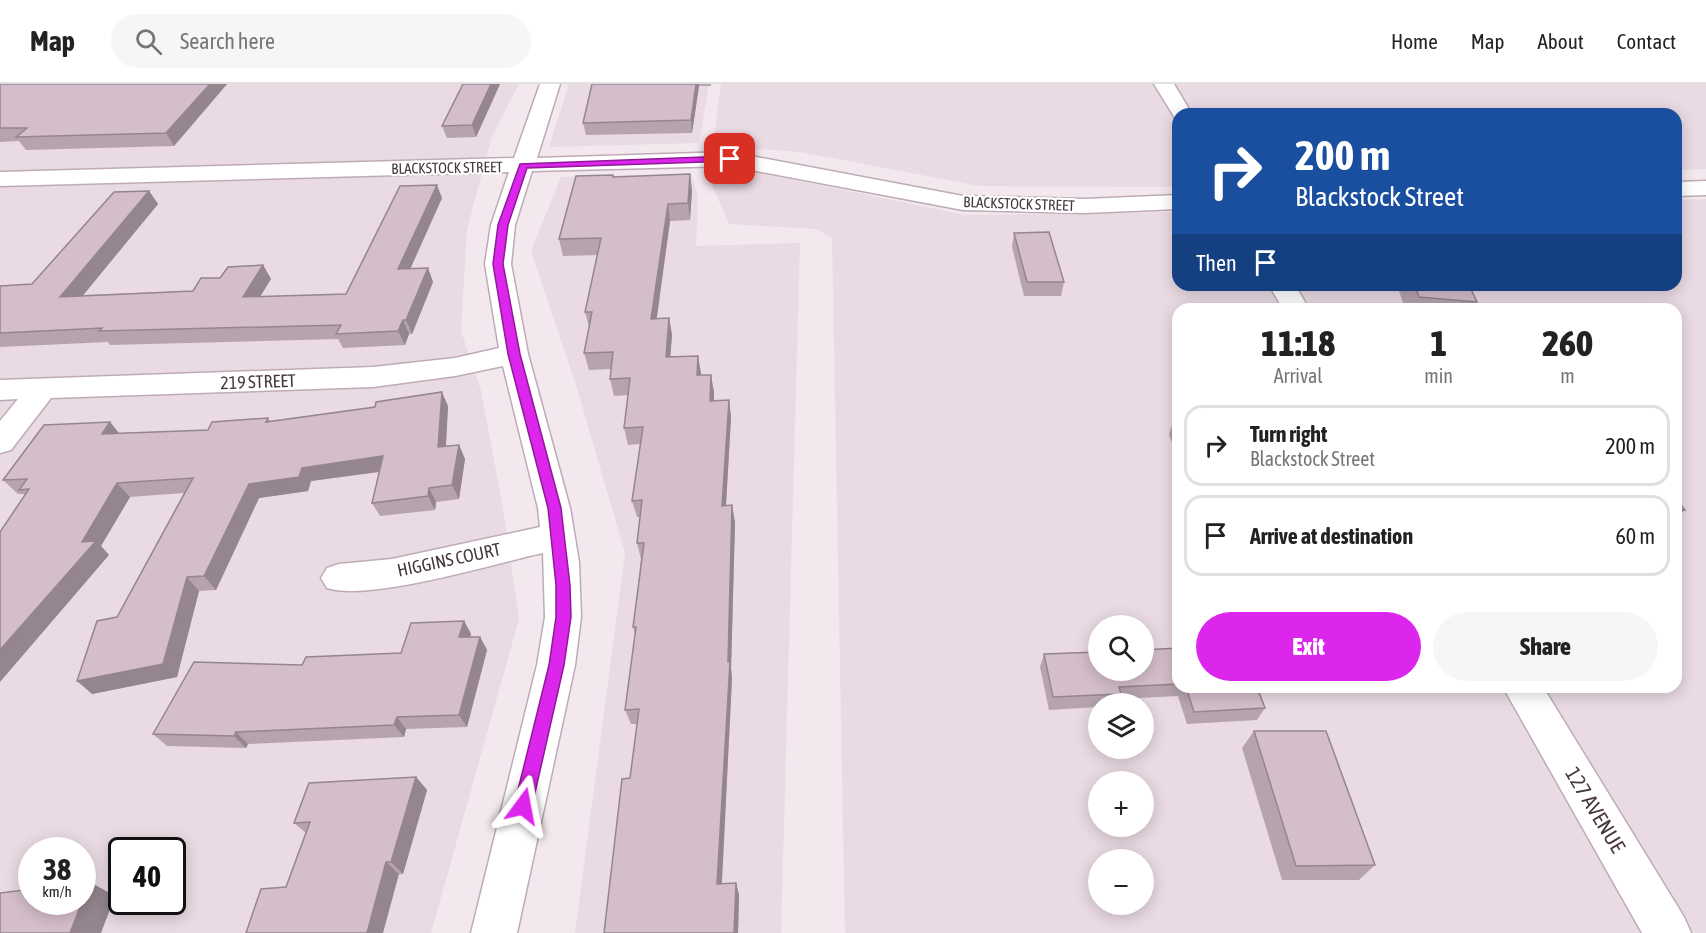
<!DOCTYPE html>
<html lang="en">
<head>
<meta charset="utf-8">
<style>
	:root { --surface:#fff; --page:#f6f6f6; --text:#222; --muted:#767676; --line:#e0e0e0; --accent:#dd26ec }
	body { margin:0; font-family:"Asap Condensed",sans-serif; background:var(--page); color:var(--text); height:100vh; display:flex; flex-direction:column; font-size:22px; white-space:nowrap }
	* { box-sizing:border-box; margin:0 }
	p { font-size:20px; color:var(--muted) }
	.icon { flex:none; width:33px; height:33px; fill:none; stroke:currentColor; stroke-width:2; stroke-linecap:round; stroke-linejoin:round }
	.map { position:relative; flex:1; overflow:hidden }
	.side { position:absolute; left:1172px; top:219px; width:510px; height:390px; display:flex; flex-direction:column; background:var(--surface); border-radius:18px; box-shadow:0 3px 15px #0003 }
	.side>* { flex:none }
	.guide { position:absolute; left:1172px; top:24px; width:510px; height:183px; border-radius:18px; box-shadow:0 3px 15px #0003; background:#1a4fa0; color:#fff; overflow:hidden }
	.tools { position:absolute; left:1088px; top:531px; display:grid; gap:12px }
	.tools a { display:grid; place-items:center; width:66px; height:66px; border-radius:50%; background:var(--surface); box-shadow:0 3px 15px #0003; font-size:30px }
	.speed { position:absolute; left:18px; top:753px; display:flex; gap:12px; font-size:30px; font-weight:700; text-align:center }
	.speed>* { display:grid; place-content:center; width:78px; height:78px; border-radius:50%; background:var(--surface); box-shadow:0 3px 15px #0003; line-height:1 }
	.speed small { font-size:15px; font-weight:400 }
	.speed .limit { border:3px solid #111; border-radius:9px; background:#fff; color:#111 }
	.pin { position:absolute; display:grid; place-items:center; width:51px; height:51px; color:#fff; margin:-26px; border-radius:12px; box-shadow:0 3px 9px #0006 }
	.me { position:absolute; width:66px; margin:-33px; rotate:13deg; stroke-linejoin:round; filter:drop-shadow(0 0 4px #0008) }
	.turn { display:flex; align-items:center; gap:21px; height:126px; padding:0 24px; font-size:27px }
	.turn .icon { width:78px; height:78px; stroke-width:2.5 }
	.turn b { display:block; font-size:42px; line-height:51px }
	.then { display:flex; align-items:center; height:57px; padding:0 24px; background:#0003; gap:12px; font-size:22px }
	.eta { display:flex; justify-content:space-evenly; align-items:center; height:102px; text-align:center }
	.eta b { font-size:36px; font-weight:800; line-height:42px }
	.button { display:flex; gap:12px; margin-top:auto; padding:12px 24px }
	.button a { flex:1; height:69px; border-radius:36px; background:var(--accent); color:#fff; font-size:24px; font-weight:800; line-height:69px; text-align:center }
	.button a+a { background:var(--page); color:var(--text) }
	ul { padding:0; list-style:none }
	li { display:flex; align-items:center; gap:18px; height:81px; margin:0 12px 9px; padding:0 12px; border:3px solid var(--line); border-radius:18px }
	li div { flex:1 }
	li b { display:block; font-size:22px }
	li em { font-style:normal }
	header { display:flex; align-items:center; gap:36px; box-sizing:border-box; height:84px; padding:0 30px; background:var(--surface); border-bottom:2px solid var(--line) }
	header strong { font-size:28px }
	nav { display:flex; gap:33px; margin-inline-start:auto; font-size:21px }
	.search { width:420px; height:54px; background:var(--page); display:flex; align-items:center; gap:15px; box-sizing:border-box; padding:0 21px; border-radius:33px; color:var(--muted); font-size:22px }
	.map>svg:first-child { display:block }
</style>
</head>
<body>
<header>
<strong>Map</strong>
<div class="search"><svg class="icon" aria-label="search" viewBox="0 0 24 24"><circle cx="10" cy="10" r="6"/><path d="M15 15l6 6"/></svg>Search here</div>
<nav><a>Home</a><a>Map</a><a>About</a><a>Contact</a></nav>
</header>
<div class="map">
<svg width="1706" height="849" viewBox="0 0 1706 849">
	<rect width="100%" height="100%" fill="#f3e8ee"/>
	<g fill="#eadae3" fill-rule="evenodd">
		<path d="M0,0H519L492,52L467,145L461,247L481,307L503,424L519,535L431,849H0ZM32,766H82V818H32ZM122,766H172V818H122Z"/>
		<path d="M569,0H709L699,59L549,63Z"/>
		<path d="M721,0H1706V85L1676,86V30H1178L1177,103L979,102L801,68L713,62Z"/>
		<path d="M705,85H741L965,131L1177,128L1178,201H1676V116L1706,115V849H845L832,154L816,145L729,140ZM1178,225H1676V603H1178ZM1098,542H1143V586H1098ZM1098,620H1143V664H1098ZM1098,698H1143V742H1098ZM1098,776H1143V820H1098Z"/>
		<path d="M691,90L698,111L696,162L800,159L781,849H575L625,469L576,301L531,167L561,93Z"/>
	</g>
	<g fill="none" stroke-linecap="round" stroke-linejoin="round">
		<g stroke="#beabb6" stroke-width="3">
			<g id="minor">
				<path d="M540,0H560L537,74L730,68L963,112L1085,115L1178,111V125L1085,129L963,126L730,82L532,87L515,141L511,180L528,270L570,424L579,478L581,533L575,581L517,849H471L537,581L545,533L543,469C496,479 368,518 327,504L321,494L327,484L339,480L392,475L540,443L538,424L503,282L455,292L373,303L51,314L11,366L0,369V337L18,315L0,316V296L373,283L455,274L499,264L485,180L491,141L509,88L0,102V88L514,74Z"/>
				<path d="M1154,0H1174L1192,30H1178V35L1175,34Z"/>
				<path d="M1706,97V111L1676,112V98Z"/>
				<path d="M1269,201H1295L1309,225H1283Z"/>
				<path d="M1503,603H1543L1684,833L1691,849H1642Z"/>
			</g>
		</g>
		<use href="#minor" fill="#fff" fill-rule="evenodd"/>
	</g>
	<g fill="#b6a3af">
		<path d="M0,0H227L174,62L26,66L19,57L0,58Z"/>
		<path d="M463,0H500L476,53L447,54L442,42Z"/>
		<path d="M592,0H711V2H699L692,49L586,51L583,39Z"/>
		<path d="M613,91L614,93L692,106L690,136L670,137L657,234H669L672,251L670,273L698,272L700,291L714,308V317L729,316L731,333L726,422L735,438L731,585L732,594L722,800L736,799L739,811L738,849H604L630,694L637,640H631L625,626L635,550L633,543L641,475L637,459L640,433H637L632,417L640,360L628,361L624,344L628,311L614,312L610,295L611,285L589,286L584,269L589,243L585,228L598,171L563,172L559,155Z"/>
		<path d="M149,107L158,120L83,211L193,207L220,194L263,181L271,195L260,213L346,210L442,114L410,184H428L433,198L412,250H409L405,261L343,264L338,255L110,261L108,258L0,263V202L32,200Z"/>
		<path d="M1014,149L1064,198L1061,212H1024L1012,163Z"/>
		<path d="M1397,201H1469L1477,218L1473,225H1405Z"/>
		<path d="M448,322L446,362L459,361L465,375L459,415L436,418L435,426L380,432L372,419L380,388L311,397L308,407L259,414L216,506L199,507L177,593L92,610L117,533L184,409L130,413L101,462L109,471L23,410H18L3,396L110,338L119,349L208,346L268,334L270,337Z"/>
		<path d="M1176,330H1178V378L1169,350Z"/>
		<path d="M1676,415L1685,426L1676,434Z"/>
		<path d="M464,537L471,550L470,553H480L487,566L467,643L406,645L404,653L248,660L246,664L167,662L153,650L302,581L401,569Z"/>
		<path d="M1178,564V603H1257L1265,624L1257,636L1187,640L1178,612L1119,615L1117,620H1098V623L1049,626L1040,583L1044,570Z"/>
		<path d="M1254,647L1375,781L1359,796H1282L1242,664Z"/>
		<path d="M416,693L427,706L403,790L286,803L306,749L294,739Z"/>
	</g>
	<g fill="#94858e">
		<path d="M210,0H227L174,62L166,49Z"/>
		<path d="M491,0H500L476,53L472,41Z"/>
		<path d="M696,0H699V2L692,49L691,36Z"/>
		<path d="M690,90L692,106L690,136L688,119Z"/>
		<path d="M437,101L442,114L404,199L398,185Z"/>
		<path d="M149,107L158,120L71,226L60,213Z"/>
		<path d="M668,120L670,137L654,252L651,235Z"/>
		<path d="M263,181L271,195L251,227L243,213Z"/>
		<path d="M428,184L433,198L412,250L406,236Z"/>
		<path d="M669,234L672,251L669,290L666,273Z"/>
		<path d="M403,236L409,250L405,261L398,247Z"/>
		<path d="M698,272L701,289L699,308L697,291Z"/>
		<path d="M711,291L714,308L713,334L710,317Z"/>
		<path d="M442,308L448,322L445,377L438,363Z"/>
		<path d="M729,316L731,333L725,438L722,422Z"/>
		<path d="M110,338L121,352L102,350Z"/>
		<path d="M459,361L465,375L459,415L452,401Z"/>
		<path d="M383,372L391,386L311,397L308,407L259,414L216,506L204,492L249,400L302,384Z"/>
		<path d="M117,399L130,413L101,462L109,471L0,598V566L82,458Z"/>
		<path d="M429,404L436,418L435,426L428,412Z"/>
		<path d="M732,421L735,438L731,585L732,594L721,812L717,800L728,578Z"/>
		<path d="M187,493L199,507L177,593L92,610L77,597Z"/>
		<path d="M464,537L471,550L467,566L459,553Z"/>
		<path d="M480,553L487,566L467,643L459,631Z"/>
		<path d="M397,633L406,645L404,653L394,641Z"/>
		<path d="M236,648L248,660L246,664L234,652Z"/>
		<path d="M416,693L427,706L403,790L391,778Z"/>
		<path d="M386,778L399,790L383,849H367Z"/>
		<path d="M90,798L115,812L101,849H70Z"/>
		<path d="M736,799L739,811L738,849H734Z"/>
	</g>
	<g fill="#d4becb" stroke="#94858e" stroke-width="1.5">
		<path d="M0,0H210L166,49L16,53L27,44H0Z"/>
		<path d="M463,0H491L472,41L442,42Z"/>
		<path d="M592,0H696L691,36L583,39Z"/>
		<path d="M690,90L688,119L668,120L651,235L669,234L666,273L698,272L697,291H711L710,317L729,316L722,422L732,421L728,578H730L717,800L736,799L734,849H604L622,695L630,694L639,625L625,626L636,543H633L644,459H637L642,416L632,417L643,343L624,344L630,294L610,295L613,268L584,269L592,228H585L601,154L559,155L576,92L613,91V93Z"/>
		<path d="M437,101L398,185L428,184L406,236H403L398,247L336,250L341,241L99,247L102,244L0,249V202L32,200L114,108L149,107L60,213L193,207L201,194H220L228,183L263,181L243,213L346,210L400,102Z"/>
		<path d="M1049,148L1064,198H1027L1014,149Z"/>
		<path d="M1415,201H1469L1477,218L1419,213Z"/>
		<path d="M442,308L438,363L459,361L452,401L429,404L428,412L372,419L383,372L302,384L299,393L249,400L204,492L187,493L163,580L77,597L97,537L117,533L193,394L117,399L82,458L96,457L0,566V448L29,405L19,406L27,395L3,396L44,341L110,338L102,350L208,346L212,338L268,334L266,338L375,323L376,318Z"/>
		<path d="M1676,415L1685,426H1676Z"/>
		<path d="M464,537L459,553H480L459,631L397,633L394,641L236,648L234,652L153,650L194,578L302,581L306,573L401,569L411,539Z"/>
		<path d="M1178,564V600L1119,603L1121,610L1053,613L1044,570L1098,568V586H1143V566Z"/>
		<path d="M1186,603H1257L1265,624L1194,628Z"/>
		<path d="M1254,647H1326L1375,781L1296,782Z"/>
		<path d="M416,693L391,778H386L367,849H246L261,805L286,803L310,738L294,739L309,699Z"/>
		<path d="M90,798L82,817V799Z"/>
		<path d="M32,805V818H82L70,849H0V809Z"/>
	</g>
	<path fill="#dd26ec" stroke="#901999" stroke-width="1.5" d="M730,72L735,75L733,77L527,84L508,141L503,180L520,270L561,424L570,501L571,533L564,581L532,722L529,728L523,731L517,728L514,722L549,581L556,533V501L548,424L508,270L493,180L498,141L520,80Z"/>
	<g text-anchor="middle" stroke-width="4.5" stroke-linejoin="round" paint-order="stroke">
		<g font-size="15" fill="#463740" stroke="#fff">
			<text transform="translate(447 84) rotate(-1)" y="5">BLACKSTOCK STREET</text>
			<text transform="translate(1019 120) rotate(2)" y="5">BLACKSTOCK STREET</text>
		</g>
		<g font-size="18" fill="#463740" stroke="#fff">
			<text transform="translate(258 298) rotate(-2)" y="6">219 STREET</text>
			<text transform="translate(449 476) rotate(-12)" y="6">HIGGINS COURT</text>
		</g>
		<g font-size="21" fill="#463740" stroke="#fff">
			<text transform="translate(1595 726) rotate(59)" y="7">127 AVENUE</text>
		</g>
	</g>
</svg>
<div class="tools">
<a><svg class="icon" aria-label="search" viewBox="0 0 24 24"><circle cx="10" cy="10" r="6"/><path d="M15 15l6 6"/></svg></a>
<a><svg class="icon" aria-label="layers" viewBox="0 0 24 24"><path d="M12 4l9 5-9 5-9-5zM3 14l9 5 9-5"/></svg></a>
<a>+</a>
<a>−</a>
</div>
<div class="speed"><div>38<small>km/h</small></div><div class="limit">40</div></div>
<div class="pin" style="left:730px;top:75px;background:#d93025"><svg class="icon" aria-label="arrive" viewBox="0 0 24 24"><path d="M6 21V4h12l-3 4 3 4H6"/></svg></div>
<svg class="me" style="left:523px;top:722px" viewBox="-20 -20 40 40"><path d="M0-17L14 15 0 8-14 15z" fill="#dd26ec" stroke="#fff" stroke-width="4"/></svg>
<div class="guide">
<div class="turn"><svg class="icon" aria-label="right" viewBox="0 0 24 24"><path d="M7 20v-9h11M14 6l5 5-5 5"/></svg><div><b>200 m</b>Blackstock Street</div></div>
<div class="then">Then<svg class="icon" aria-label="arrive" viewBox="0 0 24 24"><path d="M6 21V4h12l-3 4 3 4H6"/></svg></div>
</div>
<section class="side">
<div class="eta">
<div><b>11:18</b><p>Arrival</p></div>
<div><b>1</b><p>min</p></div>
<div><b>260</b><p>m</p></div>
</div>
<ul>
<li><svg class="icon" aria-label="right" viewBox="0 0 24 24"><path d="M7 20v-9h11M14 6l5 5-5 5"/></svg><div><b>Turn right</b><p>Blackstock Street</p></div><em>200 m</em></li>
<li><svg class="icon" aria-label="arrive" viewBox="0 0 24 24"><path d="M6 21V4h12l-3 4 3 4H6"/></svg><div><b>Arrive at destination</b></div><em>60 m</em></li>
</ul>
<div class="button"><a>Exit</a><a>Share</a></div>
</section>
</div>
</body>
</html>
